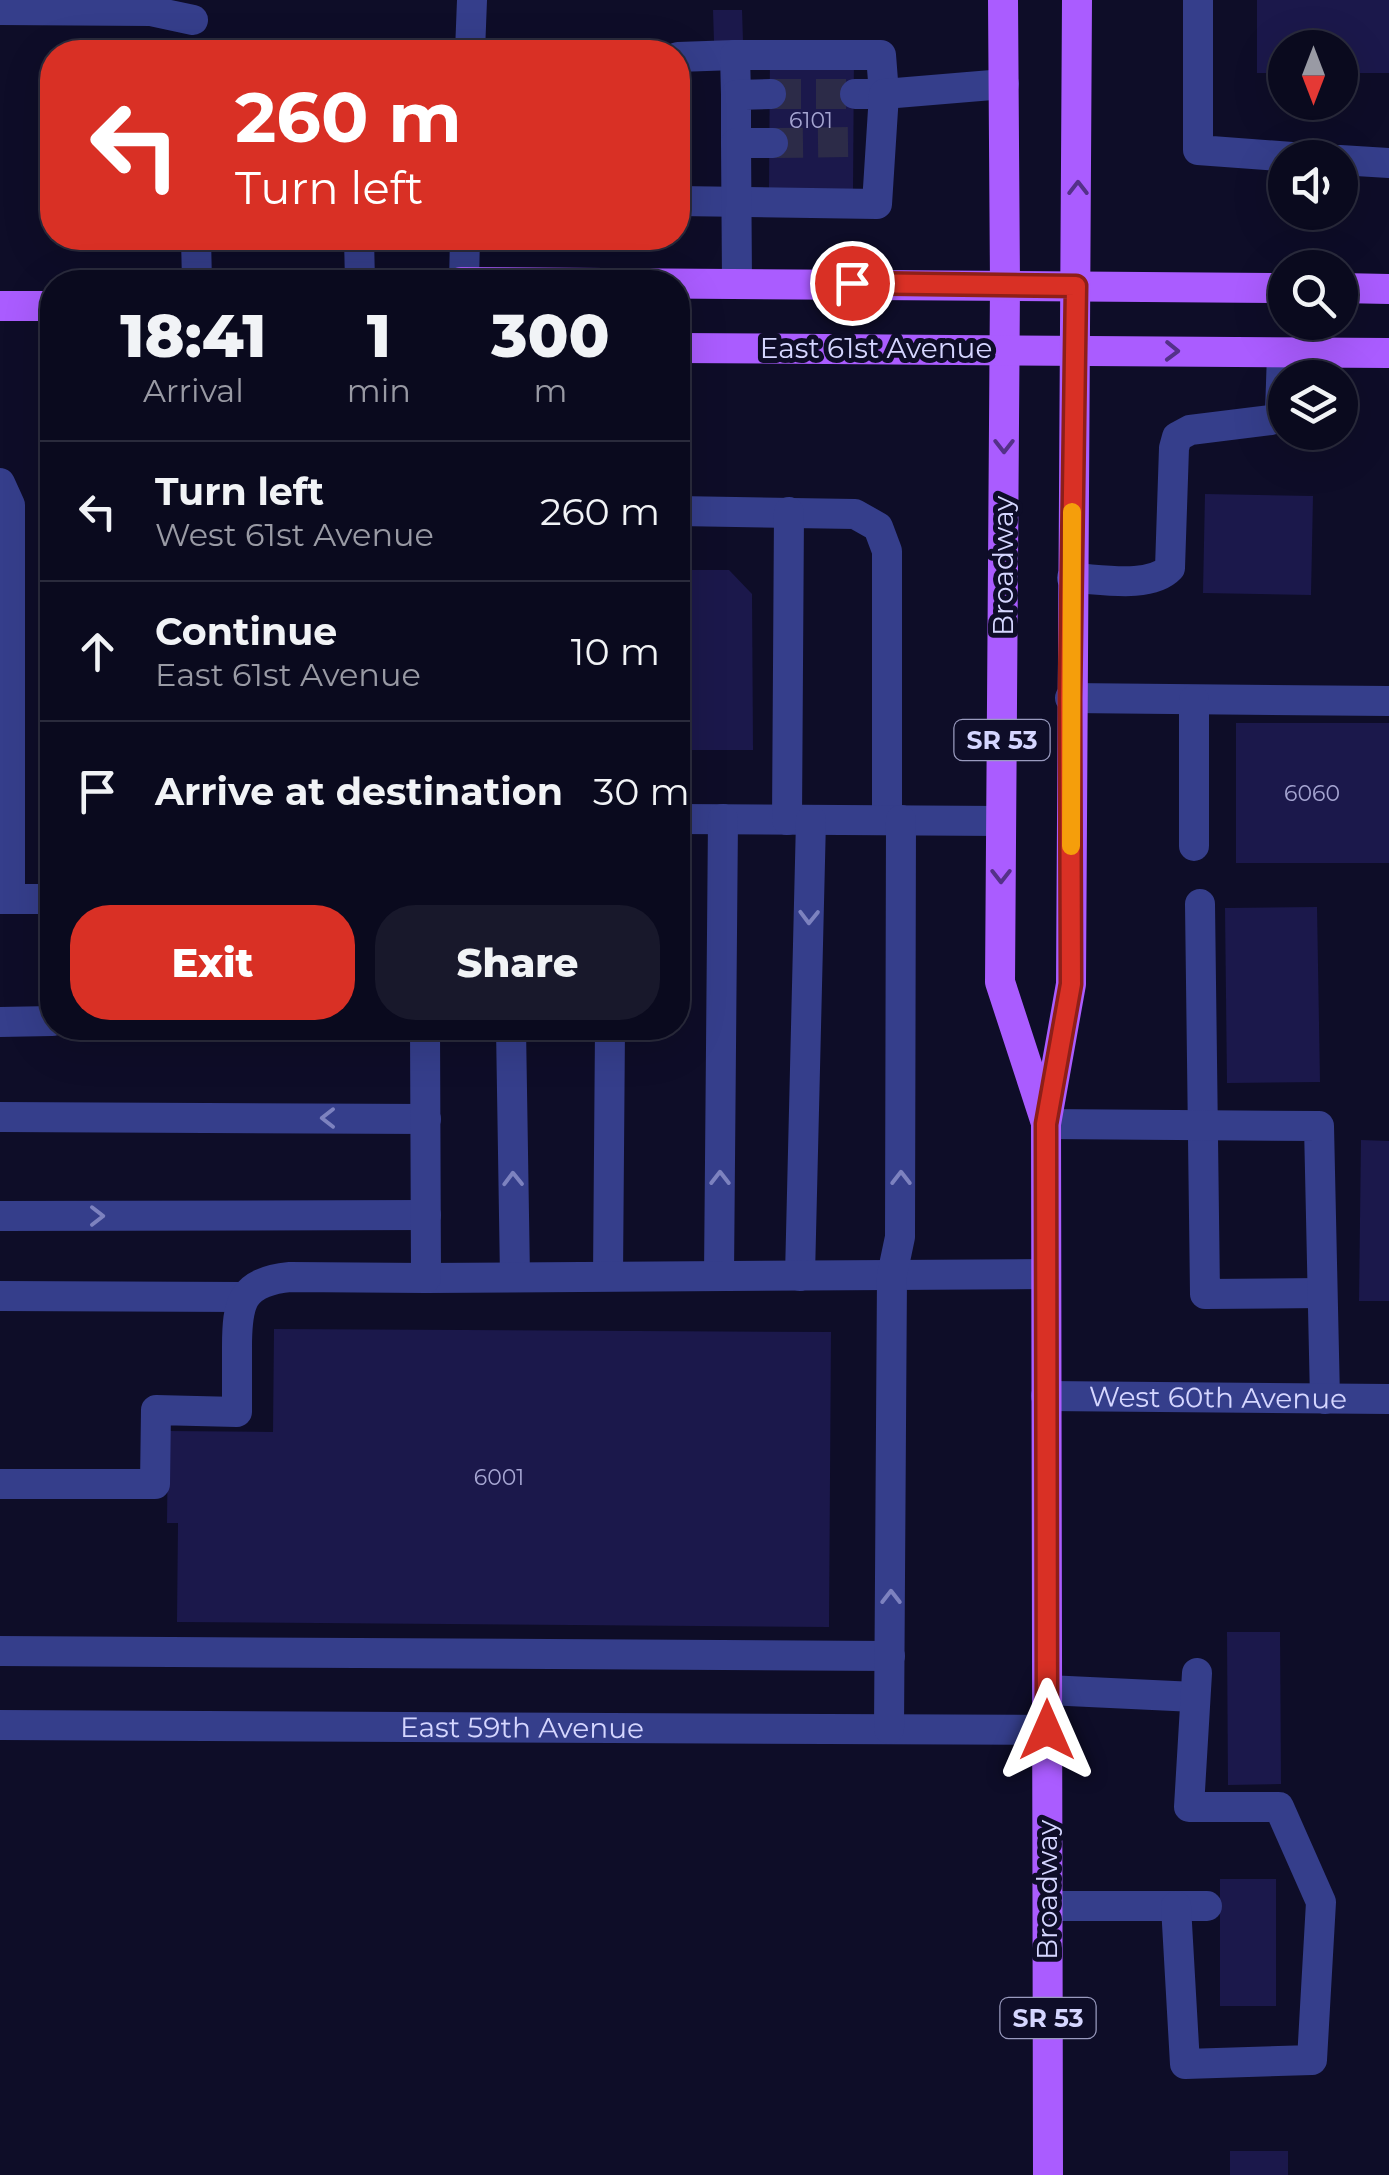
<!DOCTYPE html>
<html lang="en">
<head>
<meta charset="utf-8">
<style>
	:root { --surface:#0a0a1e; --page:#18182b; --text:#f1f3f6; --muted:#999aa4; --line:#2a2b3c; --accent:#d93025 }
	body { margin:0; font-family:Montserrat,sans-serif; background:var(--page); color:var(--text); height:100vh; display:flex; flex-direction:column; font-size:38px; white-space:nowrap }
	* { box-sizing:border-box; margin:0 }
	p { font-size:32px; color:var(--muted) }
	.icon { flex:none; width:55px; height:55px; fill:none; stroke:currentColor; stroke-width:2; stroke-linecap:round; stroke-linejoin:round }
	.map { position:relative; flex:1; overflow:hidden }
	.side { position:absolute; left:40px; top:270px; width:650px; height:770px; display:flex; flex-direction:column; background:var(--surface); border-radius:40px; box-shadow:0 10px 40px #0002,0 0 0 2px var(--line) }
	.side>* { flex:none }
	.guide { position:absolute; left:40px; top:40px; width:650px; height:210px; border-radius:40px; box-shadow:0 10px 40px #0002,0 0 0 2px var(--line); background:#d93025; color:#fff; overflow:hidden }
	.needle { width:65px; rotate:180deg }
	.controls { position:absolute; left:1268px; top:30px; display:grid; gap:20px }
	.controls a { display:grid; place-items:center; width:90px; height:90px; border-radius:50%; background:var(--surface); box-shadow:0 10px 40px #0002,0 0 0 2px var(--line); font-size:50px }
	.pin { position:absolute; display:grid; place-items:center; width:85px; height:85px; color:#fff; margin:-42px; border:5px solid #fff; border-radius:50%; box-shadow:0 2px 10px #0007 }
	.me { position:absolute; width:110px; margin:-55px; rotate:0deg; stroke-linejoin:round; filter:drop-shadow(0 0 8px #0008) }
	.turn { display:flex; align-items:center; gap:35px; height:210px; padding:0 30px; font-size:45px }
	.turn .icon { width:130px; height:130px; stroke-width:2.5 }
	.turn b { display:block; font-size:70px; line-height:85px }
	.eta { display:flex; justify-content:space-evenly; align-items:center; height:170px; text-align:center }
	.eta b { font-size:60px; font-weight:800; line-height:70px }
	.action { display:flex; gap:20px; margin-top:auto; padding:20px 30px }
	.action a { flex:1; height:115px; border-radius:40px; background:var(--accent); color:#fff; font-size:40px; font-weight:800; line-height:115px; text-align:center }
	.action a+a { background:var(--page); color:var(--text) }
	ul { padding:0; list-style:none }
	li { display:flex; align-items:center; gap:30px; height:140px; padding:0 30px; border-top:2px solid var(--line) }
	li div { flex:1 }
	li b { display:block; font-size:38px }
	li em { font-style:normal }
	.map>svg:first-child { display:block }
</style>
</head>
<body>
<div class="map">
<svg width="1389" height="2175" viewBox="0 0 1389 2175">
	<rect width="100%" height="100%" fill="#0e0d28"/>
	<g fill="#1b184b">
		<path d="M1257,0H1389V73H1340V48H1285V73H1257Z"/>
		<path d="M713,10H742L743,41L714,42Z"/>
		<path d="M319,42L364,44V52H319Z"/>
		<path d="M770,51L854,52L853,190L769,188Z"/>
		<path d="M1205,494L1313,496L1311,595L1203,593Z"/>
		<path d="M678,570H729L752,594L753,750H678Z"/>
		<rect x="1236" y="723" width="153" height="140"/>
		<path d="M1317,907L1320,1082L1227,1083L1225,908Z"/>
		<path d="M1361,1140L1389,1141V1301H1359Z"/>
		<path d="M274,1329L831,1332L829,1627L177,1622L178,1523H167L168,1431L273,1432Z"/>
		<path d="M1227,1632H1280L1281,1784L1228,1785Z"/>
		<rect x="1220" y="1879" width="56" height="127"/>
		<rect x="1230" y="2151" width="58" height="24"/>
	</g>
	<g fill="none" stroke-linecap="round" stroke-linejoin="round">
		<g stroke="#2c2b48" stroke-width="30" stroke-dasharray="30 15" stroke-linecap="butt">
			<path d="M771,94H855"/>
			<path d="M773,143L855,142"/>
		</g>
		<g stroke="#353e8b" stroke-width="30">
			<path d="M1198,0V150L1305,158"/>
			<path d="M0,10L151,11L193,20"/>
			<path d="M470,52L472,0"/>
			<path d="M678,57L735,55"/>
			<path d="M736,95L735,55H881L884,94H855"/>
			<path d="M736,143V95L771,94"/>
			<path d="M1340,160L1389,163"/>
			<path d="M678,201L877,204L884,94L1004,84"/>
			<path d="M196,238L197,282"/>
			<path d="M359,238L360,282"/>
			<path d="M464,281L465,238"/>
			<path d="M737,282L736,143H773"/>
			<path d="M0,483L10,505V899"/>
			<path d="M678,511L855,514L878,527L887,551V820"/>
			<path d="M1072,578C1100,579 1150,589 1170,568L1174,448L1177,437L1190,430L1271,420L1280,413L1282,353"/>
			<path d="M1070,698L1389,701"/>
			<path d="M1194,700V846"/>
			<path d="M678,819L1001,821"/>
			<path d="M787,820L789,512"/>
			<path d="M0,899H52"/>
			<path d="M1200,904L1205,1294L1322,1293"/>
			<path d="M0,1022L52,1021"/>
			<path d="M511,1028L515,1277"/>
			<path d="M0,1117L426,1119"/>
			<path d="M1046,1124L1319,1126L1325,1399"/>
			<path d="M0,1216L426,1215"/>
			<path d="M608,1276L610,1028"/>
			<path d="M719,1276L723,819"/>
			<path d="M800,1276L811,820"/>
			<path d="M426,1278L1046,1274"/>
			<path d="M0,1296L244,1297"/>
			<path id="s1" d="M1046,1396L1389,1399"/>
			<path d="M0,1484H155L156,1410L237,1412C237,1390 237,1369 237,1347C237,1303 241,1282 290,1277L426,1278L425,1028"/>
			<path d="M0,1651L890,1656"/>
			<path d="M1047,1690L1195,1697"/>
			<path id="s2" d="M0,1725L1047,1730"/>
			<path d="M889,1729L892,1275L900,1237L901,820"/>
			<path d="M1048,1906H1207"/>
			<path d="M1176,1906L1185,2064L1312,2060L1321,1902L1279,1807H1189L1197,1673"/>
		</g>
		<g stroke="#aa5cff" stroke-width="30">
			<path d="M1003,0L1005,285L1000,982L1045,1120"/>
			<path d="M461,282L1285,288"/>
			<path d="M1340,288L1389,289"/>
			<path d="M0,306H52"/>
			<path d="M678,348L1389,353"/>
			<path d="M1048,2175L1046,1124L1071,984L1077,0"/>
		</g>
	</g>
	<defs><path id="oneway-chevron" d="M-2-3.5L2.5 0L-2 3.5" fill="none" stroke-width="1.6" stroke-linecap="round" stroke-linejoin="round" transform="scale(2.5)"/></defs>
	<g stroke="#543189">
		<use href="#oneway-chevron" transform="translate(1078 188) rotate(-90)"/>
		<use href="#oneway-chevron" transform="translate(1172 351) rotate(1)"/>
		<use href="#oneway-chevron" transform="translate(1004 446) rotate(90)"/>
		<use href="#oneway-chevron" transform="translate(1001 876) rotate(90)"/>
	</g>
	<g stroke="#7d82bf">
		<use href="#oneway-chevron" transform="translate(809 917) rotate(91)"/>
		<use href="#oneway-chevron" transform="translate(328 1118) rotate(-180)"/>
		<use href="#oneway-chevron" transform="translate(720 1178) rotate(-90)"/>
		<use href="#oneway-chevron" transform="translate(901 1178) rotate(-90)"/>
		<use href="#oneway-chevron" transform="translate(513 1179) rotate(-91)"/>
		<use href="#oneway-chevron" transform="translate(97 1216)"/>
		<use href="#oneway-chevron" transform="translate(891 1597) rotate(-90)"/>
	</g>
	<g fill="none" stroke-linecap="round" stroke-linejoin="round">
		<g stroke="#8d1f18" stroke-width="25">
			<path id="route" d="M852,283L1076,286L1070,698L1071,984L1046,1124L1047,1730"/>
		</g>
		<use href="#route" stroke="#d93025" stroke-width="18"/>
		<path stroke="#f59e0b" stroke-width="18" d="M1071,846L1072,512"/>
	</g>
	<g text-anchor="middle" stroke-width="10" stroke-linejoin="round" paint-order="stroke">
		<g font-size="22" fill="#a6a6d2">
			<text x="811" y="128">6101</text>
			<text x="1312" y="801">6060</text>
			<text x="499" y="1485">6001</text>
		</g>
		<g fill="#0e0d28" stroke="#999abe" stroke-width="2.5">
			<rect x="954.5" y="720" width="95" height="40" rx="8"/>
			<rect x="1000.5" y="1998" width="95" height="40" rx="8"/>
		</g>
		<g font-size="25" font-weight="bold" fill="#d5d6ff">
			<text x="1002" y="749">SR 53</text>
			<text x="1048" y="2027">SR 53</text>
		</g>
		<g font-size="28" fill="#d5d6ff" stroke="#0e0d28">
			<text x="876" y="358">East 61st Avenue</text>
			<text transform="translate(1003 566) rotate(-90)" y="10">Broadway</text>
			<text dy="10" stroke="none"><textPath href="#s1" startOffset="172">West 60th Avenue</textPath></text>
			<text dy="10" stroke="none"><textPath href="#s2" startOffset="522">East 59th Avenue</textPath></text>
			<text transform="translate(1047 1890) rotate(-90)" y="10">Broadway</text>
		</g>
	</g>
</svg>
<div class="controls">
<a><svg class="needle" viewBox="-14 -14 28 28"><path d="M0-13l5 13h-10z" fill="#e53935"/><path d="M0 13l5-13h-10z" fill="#999aa4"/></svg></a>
<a><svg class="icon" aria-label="sound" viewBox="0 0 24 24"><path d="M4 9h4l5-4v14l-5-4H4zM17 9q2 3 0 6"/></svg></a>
<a><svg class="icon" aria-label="search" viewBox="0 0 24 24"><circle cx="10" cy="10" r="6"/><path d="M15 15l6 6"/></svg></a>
<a><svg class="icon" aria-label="layers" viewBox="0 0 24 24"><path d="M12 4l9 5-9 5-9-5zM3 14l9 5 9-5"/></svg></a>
</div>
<div class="pin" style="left:852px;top:283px;background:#d93025"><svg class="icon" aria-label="arrive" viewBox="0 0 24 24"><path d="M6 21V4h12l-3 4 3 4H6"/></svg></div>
<svg class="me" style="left:1047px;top:1730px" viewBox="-20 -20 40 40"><path d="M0-17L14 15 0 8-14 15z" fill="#d93025" stroke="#fff" stroke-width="4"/></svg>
<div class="guide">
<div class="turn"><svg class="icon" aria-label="left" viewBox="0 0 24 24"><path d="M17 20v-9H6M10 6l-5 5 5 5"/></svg><div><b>260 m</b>Turn left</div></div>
</div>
<section class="side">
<div class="eta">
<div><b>18:41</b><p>Arrival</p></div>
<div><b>1</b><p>min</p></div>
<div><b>300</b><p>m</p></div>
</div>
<ul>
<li><svg class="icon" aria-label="left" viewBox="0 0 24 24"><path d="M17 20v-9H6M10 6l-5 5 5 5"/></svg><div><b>Turn left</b><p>West 61st Avenue</p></div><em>260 m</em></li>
<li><svg class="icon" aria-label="ahead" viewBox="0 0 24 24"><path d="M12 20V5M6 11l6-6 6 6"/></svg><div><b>Continue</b><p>East 61st Avenue</p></div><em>10 m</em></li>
<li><svg class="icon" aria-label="arrive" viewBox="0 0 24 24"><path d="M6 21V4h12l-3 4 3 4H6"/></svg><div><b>Arrive at destination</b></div><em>30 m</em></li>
</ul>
<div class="action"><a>Exit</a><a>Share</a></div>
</section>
</div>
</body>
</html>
